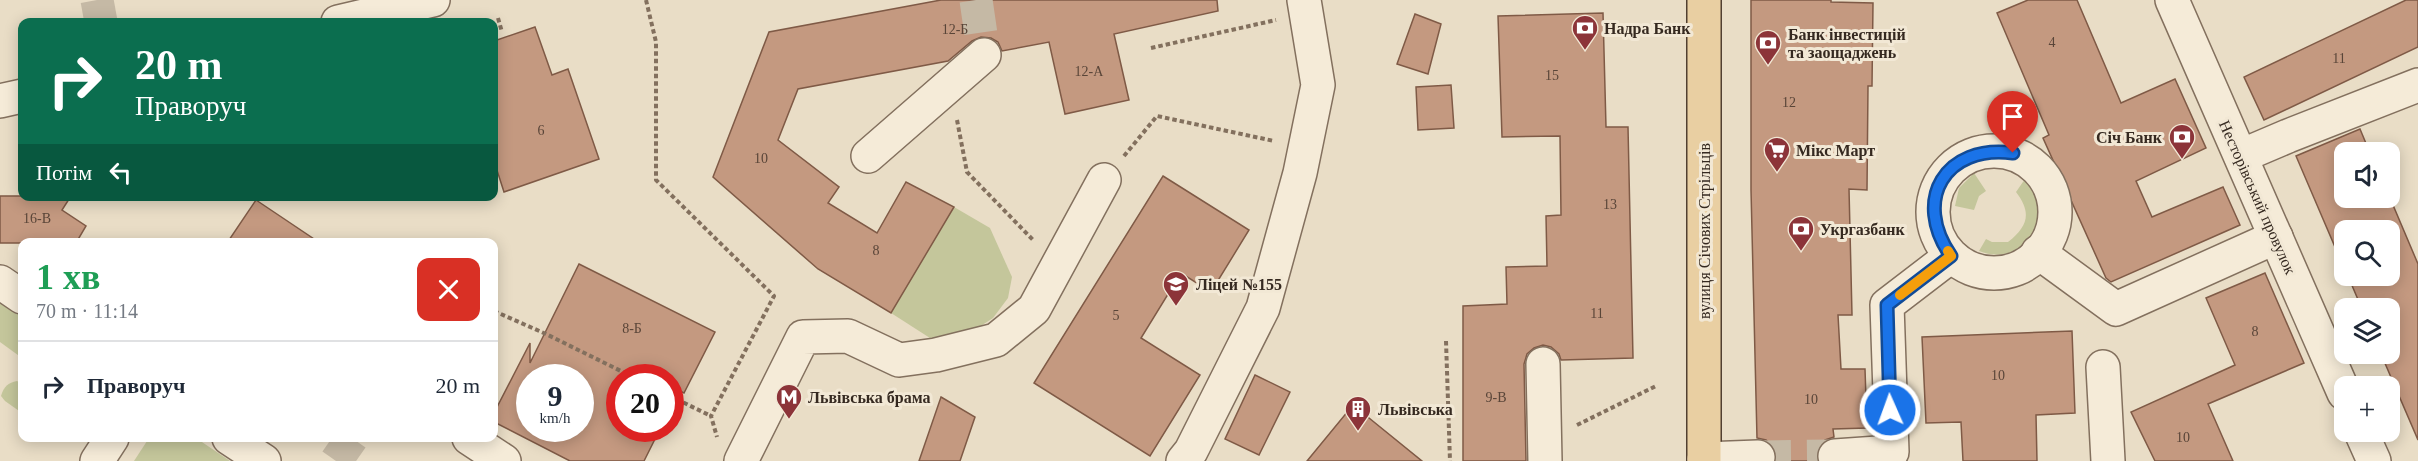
<!DOCTYPE html>
<html lang="uk">
<head>
<meta charset="utf-8">
<style>
	:root { --surface:#fff; --page:#f6f6f7; --text:#1f2937; --muted:#747a83; --line:#e0e1e3 }
	body { margin:0; font-family:"Times New Roman",serif; background:var(--page); color:var(--text); height:100vh; display:flex; flex-direction:column; font-size:22px; white-space:nowrap }
	* { box-sizing:border-box; margin:0 }
	p { font-size:20px; color:var(--muted) }
	.icon { flex:none; width:33px; height:33px; fill:none; stroke:currentColor; stroke-width:2; stroke-linecap:round; stroke-linejoin:round }
	.map { position:relative; flex:1; overflow:hidden }
	.details { position:absolute; left:18px; top:238px; width:480px; height:204px; display:flex; flex-direction:column; background:var(--surface); border-radius:12px; box-shadow:0 3px 15px #0003 }
	.details>* { flex:none }
	.banner { position:absolute; left:18px; top:18px; width:480px; height:183px; border-radius:12px; box-shadow:0 3px 15px #0003; background:#0b6e4f; color:#fff; overflow:hidden }
	.controls { position:absolute; left:2334px; top:142px; display:grid; gap:12px }
	.controls a { display:grid; place-items:center; width:66px; height:66px; border-radius:12px; background:var(--surface); box-shadow:0 3px 15px #0003; font-size:30px }
	.speed { position:absolute; left:516px; top:364px; display:flex; gap:12px; font-size:30px; font-weight:700; text-align:center }
	.speed>* { display:grid; place-content:center; width:78px; height:78px; border-radius:50%; background:var(--surface); box-shadow:0 3px 15px #0003; line-height:1 }
	.speed small { font-size:15px; font-weight:400 }
	.speed .limit { border:9px solid #d22; background:#fff; color:#111 }
	.pin { position:absolute; display:grid; place-items:center; width:51px; height:51px; color:#fff; margin:-62px -26px; border-radius:50% 50% 50% 0; rotate:-45deg; box-shadow:0 0 6px #0007 }
	.pin .icon { rotate:45deg }
	.me { position:absolute; width:66px; margin:-33px; rotate:358deg; stroke-linejoin:round; filter:drop-shadow(0 0 4px #0008) }
	.turn { display:flex; align-items:center; gap:21px; height:126px; padding:0 18px; font-size:27px }
	.turn .icon { width:78px; height:78px; stroke-width:2.5 }
	.turn b { display:block; font-size:42px; line-height:51px }
	.then { display:flex; align-items:center; height:57px; padding:0 18px; background:#0003; gap:12px; font-size:22px }
	.round { display:grid; place-items:center; flex:none; width:63px; height:63px; border-radius:12px; background:var(--page) }
	.head { display:flex; align-items:center; justify-content:space-between; height:102px; padding:0 18px }
	h1 { font-size:36px; font-weight:800; line-height:45px; color:#1e9e55 }
	ul { padding:0; list-style:none }
	li { display:flex; align-items:center; gap:18px; height:90px; padding:0 18px; border-top:2px solid var(--line) }
	li div { flex:1 }
	li b { display:block; font-size:22px }
	li em { font-style:normal }
	.map>svg:first-child { display:block }
</style>
</head>
<body>
<div class="map">
<svg width="2418" height="461" viewBox="0 0 2418 461">
	<rect width="100%" height="100%" fill="#e9ddc6"/>
	<g fill="#c4c69b">
		<path d="M1974,173L1986,191L1979,196L1974,210L1955,206L1959,188Z"/>
		<path d="M2025,179C2061,213 2025,269 1979,251L1986,239L1992,242H2008C2028,226 2032,213 2016,192Z"/>
		<path d="M954,207L990,228L1012,277L1008,298L993,318L973,331L955,337L930,338L891,313Z"/>
		<path d="M0,288L22,304V358L0,342Z"/>
		<path d="M17,381L22,384V413L5,401L1,396C4,386 8,383 17,381Z"/>
		<path d="M149,438H196L230,461H134Z"/>
	</g>
	<g fill="#c49980" stroke="#7f5a46" stroke-width="1.5" fill-rule="evenodd">
		<path d="M941,0H1217L1218,11L1114,34L1129,100L1065,114L1049,42L1002,51L998,42L991,38L981,37L972,41L948,61L798,89L778,140L839,187L828,203L877,233L906,182L954,207L891,313L818,269L713,177L769,32Z"/>
		<path d="M1751,0H1831V2L1873,3L1872,86H1868L1867,190L1849,189L1852,315H1838L1841,369H1865L1867,428L1833,429L1834,437L1825,440L1818,447L1817,461H1776L1777,456L1774,447L1766,440L1757,438L1751,190Z"/>
		<path d="M2028,0H2077L2121,103L2175,79L2206,148L2136,181L2152,217L2223,187L2240,225L2111,282L2106,278L2043,138L2049,135L1997,13Z"/>
		<path d="M2406,0H2418V47L2264,120L2244,77Z"/>
		<path d="M1603,13L1606,127H1628L1633,358L1561,360L1559,354L1551,347L1543,345L1534,348L1527,354L1524,364L1526,461H1463V306L1507,304L1506,267L1547,266L1546,216L1561,215L1560,136L1502,137L1498,16Z"/>
		<path d="M1415,14L1441,24L1428,74L1397,64Z"/>
		<path d="M535,27L552,75L568,69L599,159L504,192L494,161V41Z"/>
		<path d="M1451,85L1454,128L1418,130L1416,87Z"/>
		<path d="M2360,129L2370,153H2344V198H2390L2418,264V440L2381,354H2390V309H2362L2348,276H2390V231H2344V268L2296,156Z"/>
		<path d="M1163,176L1249,230L1211,292L1181,273L1141,338L1200,375L1150,456L1034,383Z"/>
		<path d="M0,196H71L62,210L86,226L76,243H0Z"/>
		<path d="M256,200L320,243H227Z"/>
		<path d="M579,264L715,332L684,393L670,386V378H620V429H660L644,461H570L494,422V413L530,343V363ZM530,378H580V429H530Z"/>
		<path d="M2265,273L2304,363L2208,404L2233,461H2155L2131,412L2235,365L2206,298Z"/>
		<path d="M2072,331L2075,413L2036,415L2037,461H1963L1961,422L1926,423L1922,337Z"/>
		<path d="M1255,375L1290,392L1259,455L1225,439Z"/>
		<path d="M941,397L975,417L960,461H919Z"/>
		<path d="M1353,405L1422,461H1307Z"/>
	</g>
	<g fill="none" stroke-linecap="round" stroke-linejoin="round">
		<g stroke="#c5b9a5" stroke-width="33" stroke-dasharray="33 16" stroke-linecap="butt">
			<path d="M97,0L101,22"/>
			<path d="M976,0L984,55"/>
			<path d="M1758,457L1835,456"/>
			<path d="M336,461L352,438"/>
		</g>
		<g stroke="#83705e" stroke-width="36">
			<g id="minor">
				<path d="M2172,0L2344,393"/>
				<path d="M338,22L433,0"/>
				<path d="M0,101L22,96"/>
				<circle cx="1994" cy="212" r="61"/>
				<path d="M868,156L984,55"/>
				<path d="M2241,156L2288,136L2418,85"/>
				<path d="M2038,252L2116,309L2276,237"/>
				<path d="M0,282L22,297"/>
				<path d="M1543,364L1545,461"/>
				<path d="M2103,367L2108,461"/>
				<path d="M2361,432L2374,461"/>
				<path d="M229,438L264,461"/>
				<path d="M469,438L504,461"/>
				<path d="M1835,456L1892,452L1887,305L1951,256"/>
				<path d="M1704,459L1758,457"/>
				<path d="M97,461L112,438"/>
				<path d="M741,461L803,337L848,336L899,360L936,355L996,340L1034,309L1104,180"/>
				<path d="M1183,461L1191,451L1263,308L1300,173L1318,85L1304,0"/>
			</g>
		</g>
		<g stroke="#513f31" stroke-width="36">
			<path id="major" d="M1704,461V0"/>
		</g>
		<g stroke="#83705e" stroke-width="4" stroke-dasharray="4.5 3" stroke-linecap="butt">
			<path d="M646,0L656,42V180L774,296L711,416L717,437"/>
			<path d="M498,18L502,32"/>
			<path d="M1151,48L1276,20"/>
			<path d="M957,120L967,172L1034,241"/>
			<path d="M1124,156L1157,116L1274,141"/>
			<path d="M494,311L546,334L635,378"/>
			<path d="M1446,341L1450,461"/>
			<path d="M670,396L711,416"/>
			<path d="M1577,425L1656,386"/>
		</g>
		<use href="#minor" stroke="#f5ebd8" stroke-width="33"/>
		<use href="#major" stroke="#e9cfa2" stroke-width="33"/>
	</g>
	<g fill="none" stroke-linecap="round" stroke-linejoin="round">
		<g stroke="#114b97" stroke-width="15">
			<path id="route" d="M1890,410L1887,305L1951,256C1912,200 1945,144 2013,153"/>
		</g>
		<use href="#route" stroke="#1a73e8" stroke-width="10"/>
		<path stroke="#f59e0b" stroke-width="10" d="M1900,295L1951,256L1948,251"/>
	</g>
	<defs>
		<g id="bank-pin" transform="scale(1.35)"><path d="M0 17L-7.5 6A9.5 9.5 0 1 1 7.5 6Z" fill="#8c3439" stroke="#f2e8d5"/><path d="M-6-4H6V4H-6ZM0-2.3a2.3 2.3 0 1 0 0 4.6a2.3 2.3 0 1 0 0-4.6Z" fill="#fff"/></g>
		<g id="supermarket-pin" transform="scale(1.35)"><path d="M0 17L-7.5 6A9.5 9.5 0 1 1 7.5 6Z" fill="#8c3439" stroke="#f2e8d5"/><path d="M-6-5.5h2.5l.6 2H6L4.5 2H-2.5L-4.4-4H-6ZM-1.5 3.2a1.3 1.3 0 1 0 .1 0ZM3 3.2a1.3 1.3 0 1 0 .1 0Z" fill="#fff"/></g>
		<g id="school-pin" transform="scale(1.35)"><path d="M0 17L-7.5 6A9.5 9.5 0 1 1 7.5 6Z" fill="#8c3439" stroke="#f2e8d5"/><path d="M0-5L7-2L0 1L-7-2ZM-4 1L0 2.5L4 1V4Q0 6-4 4Z" fill="#fff"/></g>
		<g id="metro-pin" transform="scale(1.35)"><path d="M0 17L-7.5 6A9.5 9.5 0 1 1 7.5 6Z" fill="#8c3439" stroke="#f2e8d5"/><path d="M-5.5 5V-5H-3L0 0L3-5H5.5V5H3V-.5L0 4L-3-.5V5Z" fill="#fff"/></g>
		<g id="building-pin" transform="scale(1.35)"><path d="M0 17L-7.5 6A9.5 9.5 0 1 1 7.5 6Z" fill="#8c3439" stroke="#f2e8d5"/><path d="M-4-6H4V6H1V3H-1V6H-4ZM-2.5-4.3h1.7v1.8h-1.7ZM.8-4.3h1.7v1.8H.8ZM-2.5-1h1.7V.8h-1.7ZM.8-1h1.7V.8H.8Z" fill="#fff"/></g>
	</defs>
	<g fill-rule="evenodd">
		<use href="#bank-pin" x="1585" y="28"/>
		<use href="#bank-pin" x="1768" y="43"/>
		<use href="#bank-pin" x="2182" y="137"/>
		<use href="#supermarket-pin" x="1777" y="150"/>
		<use href="#bank-pin" x="1801" y="229"/>
		<use href="#school-pin" x="1176" y="284"/>
		<use href="#metro-pin" x="789" y="397"/>
		<use href="#building-pin" x="1358" y="409"/>
	</g>
	<g text-anchor="middle" stroke-width="6" stroke-linejoin="round" paint-order="stroke">
		<g font-size="14" fill="#594538">
			<text x="955" y="34">12-Б</text>
			<text x="2052" y="47">4</text>
			<text x="2339" y="63">11</text>
			<text x="1089" y="76">12-А</text>
			<text x="1552" y="80">15</text>
			<text x="1789" y="107">12</text>
			<text x="541" y="135">6</text>
			<text x="761" y="163">10</text>
			<text x="1610" y="209">13</text>
			<text x="37" y="223">16-В</text>
			<text x="876" y="255">8</text>
			<text x="1597" y="318">11</text>
			<text x="1116" y="320">5</text>
			<text x="632" y="333">8-Б</text>
			<text x="2255" y="336">8</text>
			<text x="1998" y="380">10</text>
			<text x="1496" y="402">9-В</text>
			<text x="1811" y="404">10</text>
			<text x="2183" y="442">10</text>
		</g>
		<g font-size="16" font-weight="bold" fill="#352920" stroke="#f2e8d5" text-anchor="start">
			<text x="1604" y="34">Надра Банк</text>
			<text x="1788" y="40">Банк інвестицій<tspan x="1788" dy="18">та заощаджень</tspan></text>
			<text x="2162" y="143" text-anchor="end">Січ Банк</text>
			<text x="1796" y="156">Мікс Март</text>
			<text x="1820" y="235">Укргазбанк</text>
			<text x="1196" y="290">Ліцей №155</text>
			<text x="808" y="403">Львівська брама</text>
			<text x="1378" y="415">Львівська</text>
		</g>
		<g font-size="16" fill="#352920" stroke="#f2e8d5">
			<text transform="translate(2258 197) rotate(66)" y="6">Несторівський провулок</text>
			<text transform="translate(1704 231) rotate(-90)" y="6">вулиця Січових Стрільців</text>
		</g>
	</g>
</svg>
<div class="controls">
<a><svg class="icon" aria-label="sound" viewBox="0 0 24 24"><path d="M4 9h4l5-4v14l-5-4H4zM17 9q2 3 0 6"/></svg></a>
<a><svg class="icon" aria-label="search" viewBox="0 0 24 24"><circle cx="10" cy="10" r="6"/><path d="M15 15l6 6"/></svg></a>
<a><svg class="icon" aria-label="layers" viewBox="0 0 24 24"><path d="M12 4l9 5-9 5-9-5zM3 14l9 5 9-5"/></svg></a>
<a>+</a>
</div>
<div class="speed"><div>9<small>km/h</small></div><div class="limit">20</div></div>
<div class="pin" style="left:2013px;top:153px;background:#d93025"><svg class="icon" aria-label="arrive" viewBox="0 0 24 24"><path d="M6 21V4h12l-3 4 3 4H6"/></svg></div>
<svg class="me" style="left:1890px;top:410px" viewBox="-20 -20 40 40"><circle r="17" fill="#1a73e8" stroke="#fff" stroke-width="3"/><path d="M0-11L8 9 0 5-8 9z" fill="#fff"/></svg>
<div class="banner">
<div class="turn"><svg class="icon" aria-label="right" viewBox="0 0 24 24"><path d="M7 20v-9h11M14 6l5 5-5 5"/></svg><div><b>20 m</b>Праворуч</div></div>
<div class="then">Потім<svg class="icon" aria-label="left" viewBox="0 0 24 24"><path d="M17 20v-9H6M10 6l-5 5 5 5"/></svg></div>
</div>
<section class="details">
<div class="head"><div><h1>1 хв</h1><p>70 m · 11:14</p></div><a class="round" style="background:#d93025;color:#fff"><svg class="icon" aria-label="close" viewBox="0 0 24 24"><path d="M6 6l12 12M18 6L6 18"/></svg></a></div>
<ul>
<li><svg class="icon" aria-label="right" viewBox="0 0 24 24"><path d="M7 20v-9h11M14 6l5 5-5 5"/></svg><div><b>Праворуч</b></div><em>20 m</em></li>
</ul>
</section>
</div>
</body>
</html>
